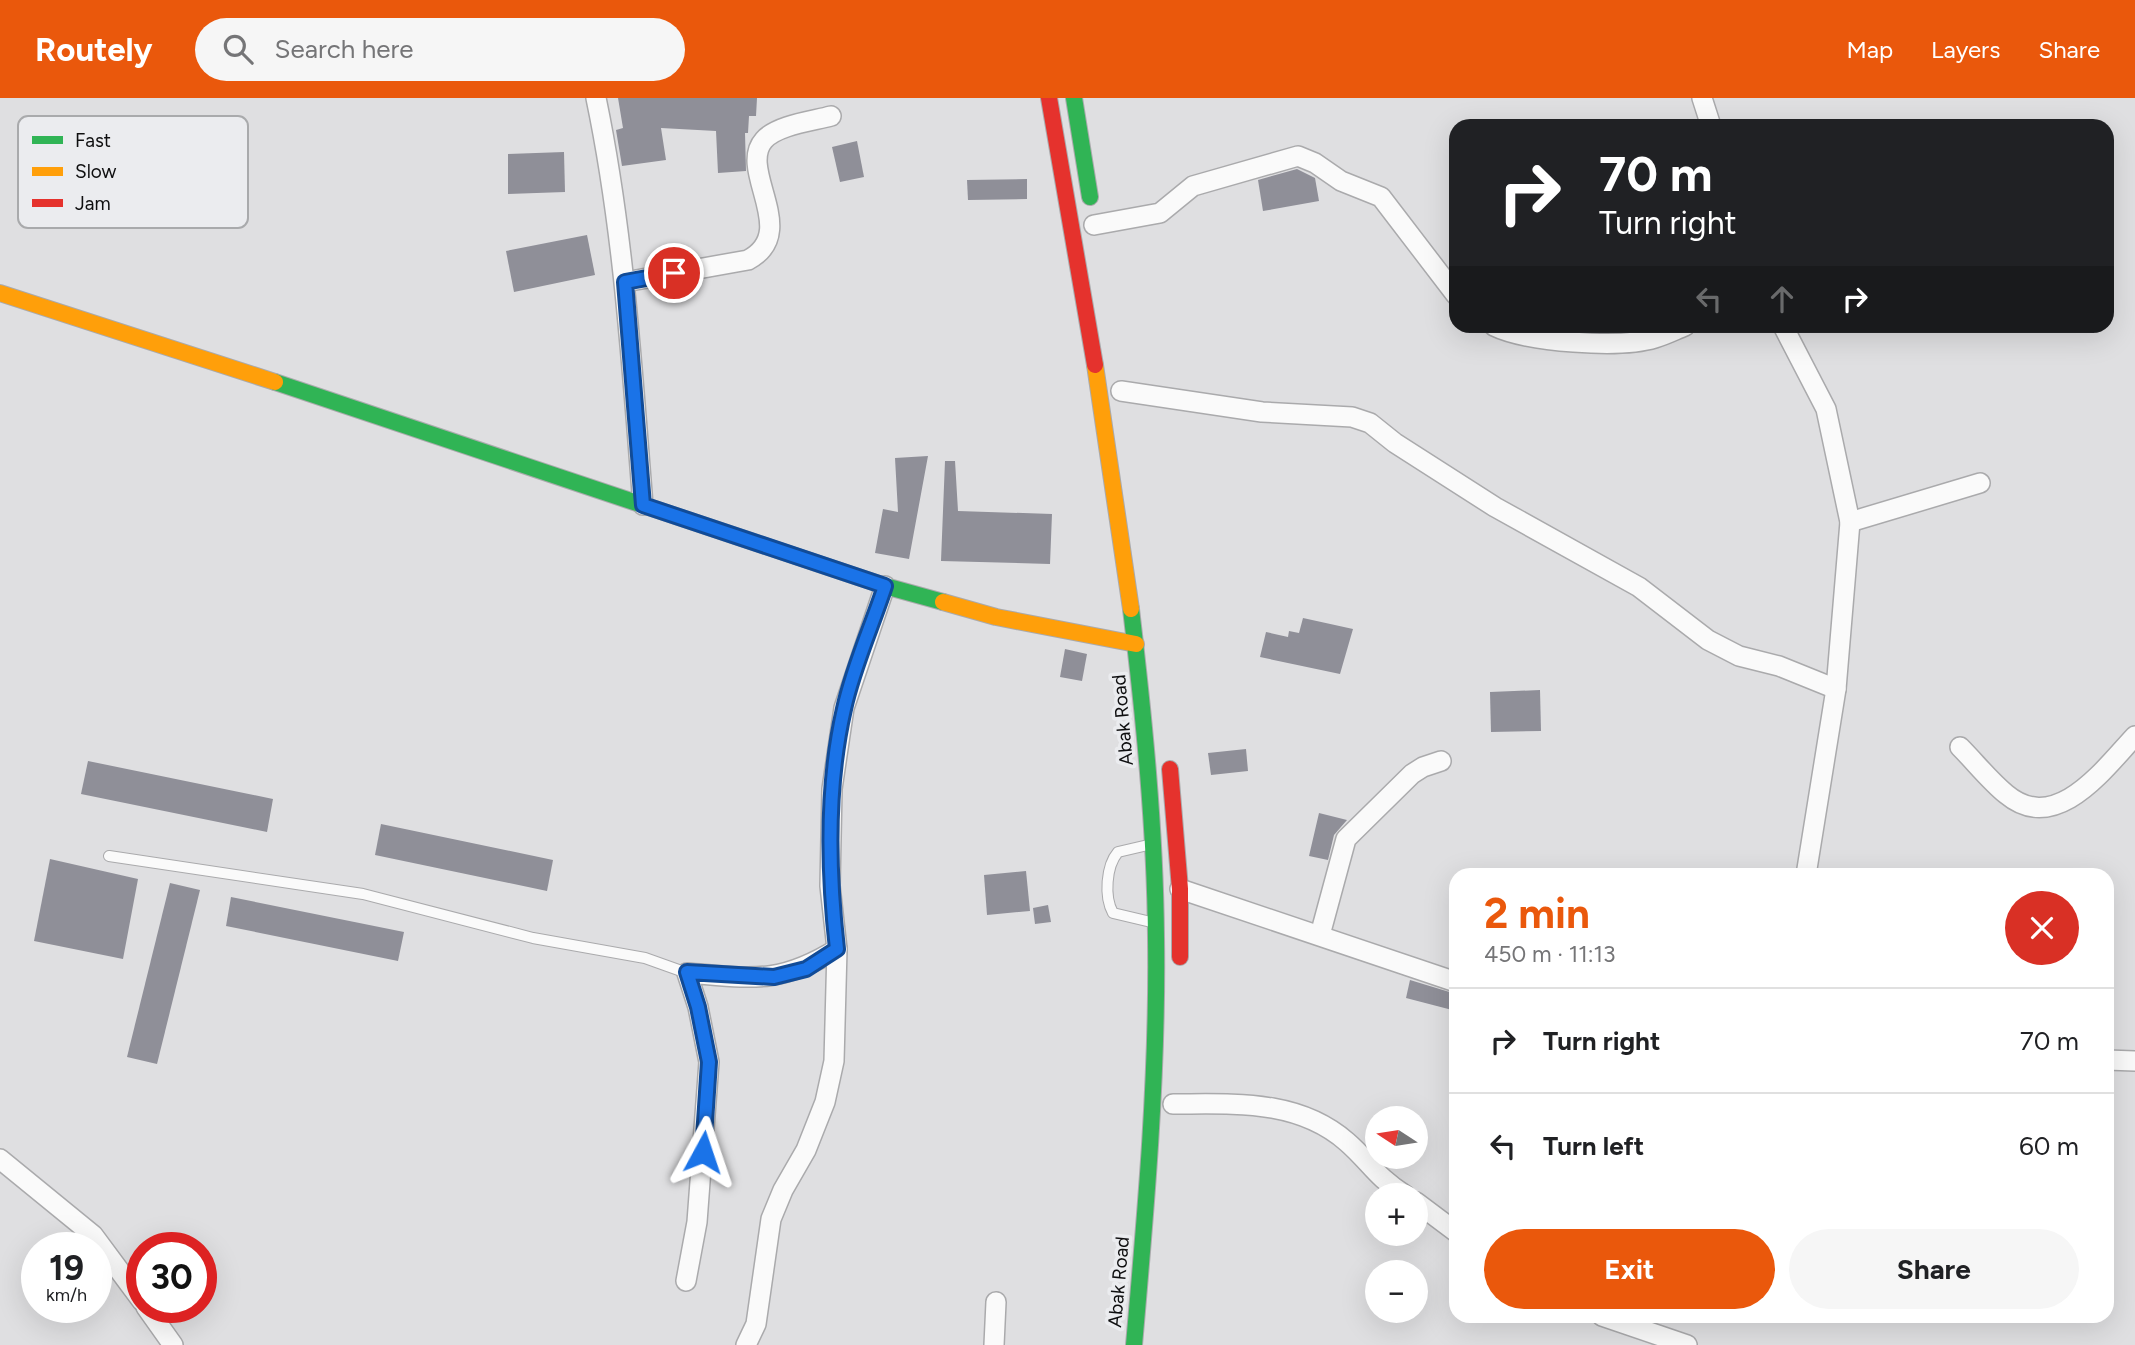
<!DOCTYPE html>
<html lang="en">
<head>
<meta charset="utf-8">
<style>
	:root { --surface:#fff; --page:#f6f6f6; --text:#202124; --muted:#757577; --line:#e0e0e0; --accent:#ea580c }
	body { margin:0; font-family:Figtree,sans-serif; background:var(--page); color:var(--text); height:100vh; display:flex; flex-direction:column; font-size:26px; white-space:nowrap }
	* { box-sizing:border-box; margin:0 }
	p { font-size:23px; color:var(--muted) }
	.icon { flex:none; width:38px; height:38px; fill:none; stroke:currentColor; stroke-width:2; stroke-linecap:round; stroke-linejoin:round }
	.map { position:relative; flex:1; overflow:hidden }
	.panel { position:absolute; left:1449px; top:770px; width:665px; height:455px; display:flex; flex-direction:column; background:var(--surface); border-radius:21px; box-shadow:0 7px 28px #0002 }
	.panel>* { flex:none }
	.top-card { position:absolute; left:1449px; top:21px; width:665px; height:214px; border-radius:21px; box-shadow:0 7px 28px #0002; background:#202124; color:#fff; overflow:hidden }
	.needle { width:46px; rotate:282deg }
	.controls { position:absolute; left:1365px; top:1008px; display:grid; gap:14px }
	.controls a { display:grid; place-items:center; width:63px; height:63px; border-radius:50%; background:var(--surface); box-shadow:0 7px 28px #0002; font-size:35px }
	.speed { position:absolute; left:21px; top:1134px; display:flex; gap:14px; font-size:35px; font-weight:700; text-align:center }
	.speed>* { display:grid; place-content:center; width:91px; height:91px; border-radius:50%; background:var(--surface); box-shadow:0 7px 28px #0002; line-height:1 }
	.speed small { font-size:18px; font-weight:400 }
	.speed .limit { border:10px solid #d22; background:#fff; color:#111 }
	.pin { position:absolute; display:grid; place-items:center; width:60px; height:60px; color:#fff; margin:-30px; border:4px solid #fff; border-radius:50%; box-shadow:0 2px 7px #0007 }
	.me { position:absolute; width:77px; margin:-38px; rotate:5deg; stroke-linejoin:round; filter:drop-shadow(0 0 5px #0008) }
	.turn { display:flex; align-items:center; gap:24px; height:147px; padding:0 35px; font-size:32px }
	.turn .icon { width:91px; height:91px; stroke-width:2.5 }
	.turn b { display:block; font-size:49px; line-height:60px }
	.lanes { display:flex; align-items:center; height:66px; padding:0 35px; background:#0003; justify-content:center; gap:35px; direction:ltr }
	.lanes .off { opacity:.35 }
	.round { display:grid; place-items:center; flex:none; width:74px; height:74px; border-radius:37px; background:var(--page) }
	.summary { display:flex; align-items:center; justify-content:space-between; height:119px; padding:0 35px }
	h1 { font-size:42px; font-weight:700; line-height:52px; color:var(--accent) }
	.action { display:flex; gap:14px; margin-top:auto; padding:14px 35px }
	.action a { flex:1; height:80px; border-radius:42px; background:var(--accent); color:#fff; font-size:28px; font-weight:700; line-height:80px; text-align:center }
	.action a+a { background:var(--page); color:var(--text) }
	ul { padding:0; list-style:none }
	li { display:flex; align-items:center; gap:21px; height:105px; padding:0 35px; border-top:2px solid var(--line) }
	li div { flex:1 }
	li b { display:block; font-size:26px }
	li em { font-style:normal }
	header { display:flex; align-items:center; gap:42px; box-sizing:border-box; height:98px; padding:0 35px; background:var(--accent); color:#fff }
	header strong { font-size:33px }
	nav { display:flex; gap:38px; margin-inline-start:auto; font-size:24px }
	.search { width:490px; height:63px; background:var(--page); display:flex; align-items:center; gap:18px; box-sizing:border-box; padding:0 24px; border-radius:38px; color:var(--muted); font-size:26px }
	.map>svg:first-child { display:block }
</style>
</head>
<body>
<header>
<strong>Routely</strong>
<div class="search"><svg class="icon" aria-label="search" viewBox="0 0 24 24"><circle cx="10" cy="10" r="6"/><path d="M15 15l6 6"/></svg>Search here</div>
<nav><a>Map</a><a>Layers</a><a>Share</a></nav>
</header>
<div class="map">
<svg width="2135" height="1247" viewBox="0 0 2135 1247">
	<rect width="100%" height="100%" fill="#dfdfe1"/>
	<g fill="#8f8f98">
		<path d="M618,0H757L756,18H749L748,35H745L746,73L718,75L716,33L661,30L666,62L622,68L616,32L623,30Z"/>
		<path d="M857,43L864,79L840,84L832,49Z"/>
		<path d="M564,54L565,94L508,96V56Z"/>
		<path d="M1297,71L1315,80L1319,103L1263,113L1258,82Z"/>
		<path d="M1027,81V101L968,102L967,82Z"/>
		<path d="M587,137L595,177L514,194L506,153Z"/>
		<path d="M928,358L909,461L875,455L883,411L898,414L895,360Z"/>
		<path d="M945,363H955L958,413L1052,416L1050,466L941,463Z"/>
		<path d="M1303,520L1353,531L1340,576L1260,559L1266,534L1288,539L1289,533L1299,535Z"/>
		<path d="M1065,551L1087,556L1082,583L1060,579Z"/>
		<path d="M1540,592L1541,633L1491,634L1490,594Z"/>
		<path d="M1246,651L1248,673L1211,677L1208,655Z"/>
		<path d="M88,663L273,701L267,734L81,696Z"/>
		<path d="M1319,715L1347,722L1334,737L1328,762L1309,758Z"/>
		<path d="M381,726L553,762L547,793L375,757Z"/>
		<path d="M50,761L138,781L123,861L34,843Z"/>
		<path d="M1026,773L1030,813L987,817L984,777Z"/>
		<path d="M170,785L200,792L157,966L127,959Z"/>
		<path d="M231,799L404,834L398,863L226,828Z"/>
		<path d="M1048,807L1051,824L1035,826L1033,810Z"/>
		<path d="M1410,882L1456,896V913L1406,900Z"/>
	</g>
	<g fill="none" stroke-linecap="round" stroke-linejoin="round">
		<g stroke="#aaaaac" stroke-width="12">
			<g id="lane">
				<path d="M1148,747L1118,754C1106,768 1104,799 1113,815L1151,824"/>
				<path d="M109,758L363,796L533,840L645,860L687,875"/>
			</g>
		</g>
		<g stroke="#aaaaac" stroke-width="22">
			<g id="street">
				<path d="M596,0C624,134 632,271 643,407"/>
				<path d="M1702,0L1711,28"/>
				<path d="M1094,127L1160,115L1193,88L1298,58L1315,65L1341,83L1381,99L1456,197"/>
				<path d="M625,184L748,162C801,134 737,72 764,42C777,27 813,23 831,18"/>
				<path d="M1494,228C1527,244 1620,251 1655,240C1665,237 1675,232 1685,228"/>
				<path d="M1783,228L1826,311L1850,424L1836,591L1806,777"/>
				<path d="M1121,293L1262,314L1352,319L1370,325L1395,345L1495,409L1639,489L1708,542L1739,558L1779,568L1836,591"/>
				<path d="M1850,424L1980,385"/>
				<path d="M1960,649C1975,664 1989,682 2006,696C2056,738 2104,671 2135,638"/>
				<path d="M1180,791L1456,884"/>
				<path d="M1320,837L1346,741L1412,676L1423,669L1441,663"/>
				<path d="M2107,962L2135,963"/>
				<path d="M1173,1006C1234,1006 1298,1001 1347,1044C1370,1064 1376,1079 1405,1097"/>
				<path d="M0,1061L93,1137L142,1203"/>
				<path d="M1416,1104L1456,1134"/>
				<path d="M686,1183L697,1124L709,964L698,909L687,875C751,880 779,887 837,851"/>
				<path d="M146,1209L173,1247"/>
				<path d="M1602,1218L1687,1247"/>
				<path d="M746,1247L756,1226L771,1121L783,1092L806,1052L825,1004L834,963L837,851L830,788L832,691L844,610L885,488"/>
				<path d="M994,1247L996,1204"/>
			</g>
		</g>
		<g stroke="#aaaaac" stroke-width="18">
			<g id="fast">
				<path d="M1074,0L1090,99"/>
				<path d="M275,284L885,488L943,504"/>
				<path d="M1131,511C1144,620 1155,729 1156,839C1158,975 1146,1111 1134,1247"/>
			</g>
		</g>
		<g stroke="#aaaaac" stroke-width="18">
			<g id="slow">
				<path d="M0,195L275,284"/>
				<path d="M1095,267L1131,511"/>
				<path d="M943,504L996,519L1136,546"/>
			</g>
		</g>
		<g stroke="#aaaaac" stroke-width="18">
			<g id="jam">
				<path d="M1049,0L1095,267"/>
				<path d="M1170,671L1180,791V859"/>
			</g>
		</g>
		<use href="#lane" stroke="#fafafa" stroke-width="10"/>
		<use href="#street" stroke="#fafafa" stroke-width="19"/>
		<use href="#fast" stroke="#30b455" stroke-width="16"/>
		<use href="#slow" stroke="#ff9f0a" stroke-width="16"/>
		<use href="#jam" stroke="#e5322d" stroke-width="16"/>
	</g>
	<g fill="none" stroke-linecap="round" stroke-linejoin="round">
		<g stroke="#114b97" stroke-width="18">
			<path id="route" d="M674,175L625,184L643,407L885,488C872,528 853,569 844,611C826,689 828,772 837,851L806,871L774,879L687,874L698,909L709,964L703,1054"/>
		</g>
		<use href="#route" stroke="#1a73e8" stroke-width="12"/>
	</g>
	<g text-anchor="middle" stroke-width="7" stroke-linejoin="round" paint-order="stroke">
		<g font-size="19" fill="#0f0f10" stroke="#ebecef">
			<text transform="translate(1122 622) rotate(-95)" y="7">Abak Road</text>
			<text transform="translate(1118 1184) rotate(-85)" y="7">Abak Road</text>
		</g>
	</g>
	<rect x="18" y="18" width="230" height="112" rx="10" fill="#ebecef" stroke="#a9aaac" stroke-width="2"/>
	<rect x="32" y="38" width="31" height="8" fill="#30b455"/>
	<rect x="32" y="69" width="31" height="9" fill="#ff9f0a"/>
	<rect x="32" y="101" width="31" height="8" fill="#e5322d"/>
	<g font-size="19" fill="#0f0f10">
		<text x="75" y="49">Fast</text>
		<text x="75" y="80">Slow</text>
		<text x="75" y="112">Jam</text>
	</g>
</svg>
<div class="controls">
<a><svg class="needle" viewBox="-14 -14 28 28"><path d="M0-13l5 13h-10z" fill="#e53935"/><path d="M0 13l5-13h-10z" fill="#757577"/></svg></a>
<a>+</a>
<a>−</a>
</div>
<div class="speed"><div>19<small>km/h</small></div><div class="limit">30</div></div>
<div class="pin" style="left:674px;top:175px;background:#d93025"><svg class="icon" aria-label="arrive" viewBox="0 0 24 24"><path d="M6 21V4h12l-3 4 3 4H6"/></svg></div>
<svg class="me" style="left:703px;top:1054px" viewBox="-20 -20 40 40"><path d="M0-17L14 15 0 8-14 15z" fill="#1a73e8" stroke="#fff" stroke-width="4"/></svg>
<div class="top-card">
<div class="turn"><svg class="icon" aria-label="right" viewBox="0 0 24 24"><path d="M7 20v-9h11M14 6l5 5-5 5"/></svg><div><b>70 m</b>Turn right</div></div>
<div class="lanes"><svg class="icon off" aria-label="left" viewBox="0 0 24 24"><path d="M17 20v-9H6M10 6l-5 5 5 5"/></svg><svg class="icon off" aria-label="ahead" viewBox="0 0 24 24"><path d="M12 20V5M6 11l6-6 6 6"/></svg><svg class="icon" aria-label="right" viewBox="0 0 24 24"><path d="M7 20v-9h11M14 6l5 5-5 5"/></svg></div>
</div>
<section class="panel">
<div class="summary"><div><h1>2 min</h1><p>450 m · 11:13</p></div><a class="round" style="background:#d93025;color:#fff"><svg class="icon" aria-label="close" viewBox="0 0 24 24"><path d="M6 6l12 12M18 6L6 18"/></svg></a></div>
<ul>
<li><svg class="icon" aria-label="right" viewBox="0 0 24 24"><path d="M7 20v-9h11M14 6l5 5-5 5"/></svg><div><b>Turn right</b></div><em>70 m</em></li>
<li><svg class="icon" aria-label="left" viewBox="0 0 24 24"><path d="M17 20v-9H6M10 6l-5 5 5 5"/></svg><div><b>Turn left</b></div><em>60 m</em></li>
</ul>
<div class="action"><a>Exit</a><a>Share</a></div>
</section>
</div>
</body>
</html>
